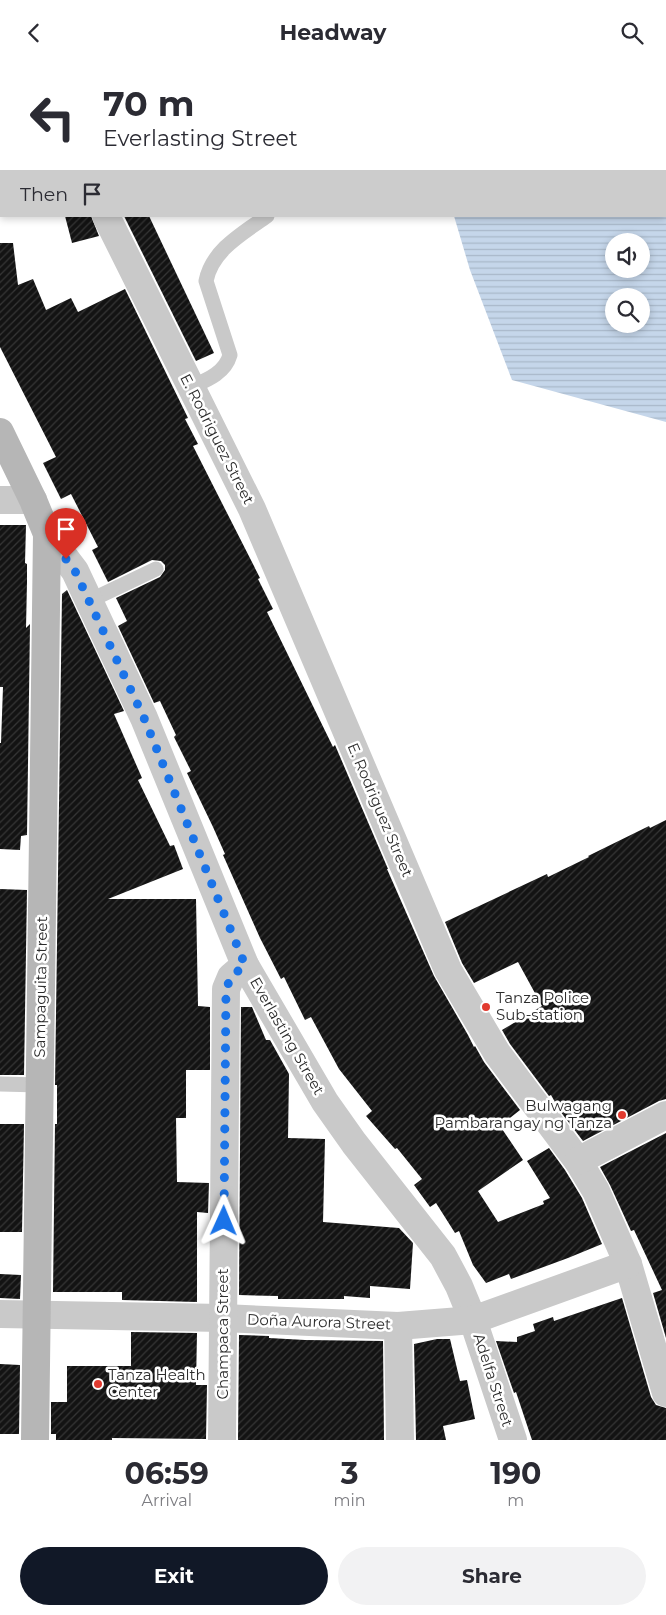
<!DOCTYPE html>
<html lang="en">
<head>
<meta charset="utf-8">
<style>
	:root { --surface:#fff; --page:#f2f2f3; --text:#2b2b33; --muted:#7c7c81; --accent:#111827 }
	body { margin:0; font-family:Montserrat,sans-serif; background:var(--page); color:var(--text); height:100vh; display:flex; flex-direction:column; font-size:19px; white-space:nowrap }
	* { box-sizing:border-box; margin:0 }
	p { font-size:16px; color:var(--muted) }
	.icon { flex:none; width:28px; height:28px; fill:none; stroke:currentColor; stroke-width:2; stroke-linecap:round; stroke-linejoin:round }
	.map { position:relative; height:1375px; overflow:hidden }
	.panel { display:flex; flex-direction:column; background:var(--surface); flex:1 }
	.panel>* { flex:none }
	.banner { position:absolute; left:0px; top:0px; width:666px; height:152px; box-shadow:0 2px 8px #0003; background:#fff; color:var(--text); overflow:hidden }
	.tools { position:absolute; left:605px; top:168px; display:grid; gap:10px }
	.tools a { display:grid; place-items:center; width:45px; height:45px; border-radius:50%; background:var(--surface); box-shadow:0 2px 8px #0003; font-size:25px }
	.pin { position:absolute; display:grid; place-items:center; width:42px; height:42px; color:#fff; margin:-51px -21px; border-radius:50% 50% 50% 0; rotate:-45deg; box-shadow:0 0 5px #0007 }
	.pin .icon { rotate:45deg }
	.me { position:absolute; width:55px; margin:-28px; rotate:1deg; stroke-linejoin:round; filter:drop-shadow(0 0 4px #0008) }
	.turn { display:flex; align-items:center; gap:18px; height:105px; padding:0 20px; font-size:22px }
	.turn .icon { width:65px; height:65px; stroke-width:2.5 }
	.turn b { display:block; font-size:35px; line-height:42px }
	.then { display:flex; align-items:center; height:48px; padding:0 20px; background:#0003; gap:10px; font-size:19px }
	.eta { display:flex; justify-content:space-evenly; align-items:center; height:85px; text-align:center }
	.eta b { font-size:30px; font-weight:700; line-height:35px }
	.action { display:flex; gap:10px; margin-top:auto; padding:10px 20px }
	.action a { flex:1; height:58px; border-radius:30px; background:var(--accent); color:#fff; font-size:20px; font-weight:700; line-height:58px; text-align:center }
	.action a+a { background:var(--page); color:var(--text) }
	header { display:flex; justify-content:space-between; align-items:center; height:65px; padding:0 20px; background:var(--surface); font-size:22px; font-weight:700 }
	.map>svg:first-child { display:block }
</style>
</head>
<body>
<header><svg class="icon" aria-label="back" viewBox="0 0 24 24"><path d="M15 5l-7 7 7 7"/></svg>Headway<svg class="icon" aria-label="search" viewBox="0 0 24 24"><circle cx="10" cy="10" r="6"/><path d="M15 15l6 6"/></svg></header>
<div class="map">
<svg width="666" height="1375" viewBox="0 0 666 1375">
	<defs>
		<pattern id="water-rules" width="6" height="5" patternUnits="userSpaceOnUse" patternTransform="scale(1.25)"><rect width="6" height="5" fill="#c5d6ea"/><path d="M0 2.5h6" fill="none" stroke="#a9b8c9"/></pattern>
		<pattern id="building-hatch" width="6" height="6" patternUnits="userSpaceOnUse" patternTransform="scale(1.25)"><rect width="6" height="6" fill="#131313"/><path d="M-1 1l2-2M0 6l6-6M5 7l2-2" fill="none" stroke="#363636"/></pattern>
	</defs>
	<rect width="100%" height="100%" fill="#fff"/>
	<path fill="url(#water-rules)" fill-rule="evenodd" d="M411,0H666V357L512,315L470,205L454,151H665V1ZM614,176H641V204H614ZM614,231H641V259H614Z"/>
	<g fill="url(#building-hatch)">
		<path d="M65,151H91L99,171L72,178Z"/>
		<path d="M124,151H149L214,288L196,296Z"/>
		<path d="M0,178H13L18,220L33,214L46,245L71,233L78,247L125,224L188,353L185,354L198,379L193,381L260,513L258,514L273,544L267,547L333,682L335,680L388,804H387L434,911L468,970L474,982L475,981L484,997L520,1045L500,1061L523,1095L478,1126L498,1157L544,1139L543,1136L550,1133L527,1096L549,1083L565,1105L582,1133L602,1179L568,1193L511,1214L509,1209L486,1218L473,1200L459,1166L455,1168L436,1138L430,1142L414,1120L422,1114L397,1083L395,1084L366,1051L372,1046L339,1004L311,952L305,955L284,912L281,914L260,873L223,790L225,789L213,762L187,708L191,706L174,672L176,670L160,636L154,638L118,561L127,556L116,533L160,512L165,505V500L161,496L152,495L108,517L92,485L98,482L71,429L61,434L43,398L56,392L0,282Z"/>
		<path d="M0,460H26L25,498L27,499V517L26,563L30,559L27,770L21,771L20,785L0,784V678H1L3,622H0Z"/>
		<path d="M67,525L124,646L114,649L142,713L138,715L170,781L174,780L183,804L108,834H196L198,941L210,942V1005H186V1053H176L177,1117L209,1118L208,1148L197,1147V1237L122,1235V1227H53L55,1059H57V1020H55L62,529Z"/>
		<path d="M666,755V1034L659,1036L583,1076L560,1046L551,1030L549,1031L510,979L502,965L542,941L518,897L474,918L462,898L445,857L547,809L548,812L589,792L588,791L649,761L650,763Z"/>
		<path d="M0,824L27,825L24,1010H0Z"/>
		<path d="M241,942H252L266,975H270L289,1009L288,1073L325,1074L323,1157L399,1163L413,1178L410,1224L370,1221V1233L344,1231V1234H278V1231L239,1230Z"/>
		<path d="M0,1059H24L22,1167H0Z"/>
		<path d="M666,1068V1273L653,1228L662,1225L634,1165L631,1166L610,1120L600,1102Z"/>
		<path d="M0,1209L21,1210L20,1234L0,1233Z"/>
		<path d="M622,1233L651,1332L656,1340L666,1343V1375H532L516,1327L514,1328L496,1276L517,1277V1272L535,1266L533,1259L553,1252L554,1256Z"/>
		<path d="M131,1267L197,1268L196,1320H207L206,1374L112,1373V1375H56V1369H51V1337H67V1301H131Z"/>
		<path d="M239,1270L269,1271V1273L305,1275L383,1276L384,1375H238Z"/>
		<path d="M437,1274H450L460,1316L467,1315L475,1354L443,1361L446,1375H416L414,1279Z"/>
		<path d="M0,1299L20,1300L19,1369H0Z"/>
	</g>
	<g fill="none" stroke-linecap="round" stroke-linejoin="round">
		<g stroke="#c9c9c9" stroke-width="15">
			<path d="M212,0V1"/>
			<path d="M191,322C207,315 225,308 230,290L206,216C212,185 243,168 267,151"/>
			<path d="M89,536L156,504"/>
			<path d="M0,1019L40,1020"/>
		</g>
		<g stroke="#c9c9c9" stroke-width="28">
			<path d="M90,0V1"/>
			<path d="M106,151L252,444L448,905L497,988L578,1096L596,1126L628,1199L666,1328"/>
			<path d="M0,435H33"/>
			<path d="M47,469L75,506L144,653L245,900L325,1037L354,1078L443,1191L459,1221L473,1255L513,1375"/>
			<path d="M578,1096L666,1050"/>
			<path d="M0,1249L223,1253L398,1261L473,1255L628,1199"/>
			<path d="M398,1261L400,1375"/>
			<path d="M222,1375L226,924L231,912L245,900"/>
		</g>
		<path stroke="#b6b6b6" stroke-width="28" d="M0,367L33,435L47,469L35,1375"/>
	</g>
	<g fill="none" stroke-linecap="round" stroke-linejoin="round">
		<path stroke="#1a73e8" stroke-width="9" stroke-dasharray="0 16.2" d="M66,494L75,506L144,653L245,900L231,912L226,924L224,1156"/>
	</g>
	<g fill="#e13a2f" stroke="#fff" stroke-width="2">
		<circle cx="486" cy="942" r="5"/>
		<circle cx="622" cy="1050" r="5"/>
		<circle cx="98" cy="1319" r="5"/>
	</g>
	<g text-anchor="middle" stroke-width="5" stroke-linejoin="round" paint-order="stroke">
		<g font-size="15" fill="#2c2c2c" stroke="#fff">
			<text transform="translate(217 374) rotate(63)" y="5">E. Rodriguez Street</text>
			<text transform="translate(380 745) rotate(67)" y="5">E. Rodriguez Street</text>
			<text transform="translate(41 922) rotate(-89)" y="5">Sampaguita Street</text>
			<text transform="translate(287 971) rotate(60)" y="5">Everlasting Street</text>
			<text transform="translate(319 1257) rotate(2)" y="5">Doña Aurora Street</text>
			<text transform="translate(223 1269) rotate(-90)" y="5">Champaca Street</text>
			<text transform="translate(493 1315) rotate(72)" y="5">Adelfa Street</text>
		</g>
		<g font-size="15" fill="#2c2c2c" stroke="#fff" text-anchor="start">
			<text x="496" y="938">Tanza Police<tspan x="496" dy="17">Sub-station</tspan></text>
			<text x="612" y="1046" text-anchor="end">Bulwagang<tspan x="612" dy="17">Pambarangay ng Tanza</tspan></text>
			<text x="108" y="1315">Tanza Health<tspan x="108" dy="17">Center</tspan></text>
		</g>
	</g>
</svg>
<div class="tools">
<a><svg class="icon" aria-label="sound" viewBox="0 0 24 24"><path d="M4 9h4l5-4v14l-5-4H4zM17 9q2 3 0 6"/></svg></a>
<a><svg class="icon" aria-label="search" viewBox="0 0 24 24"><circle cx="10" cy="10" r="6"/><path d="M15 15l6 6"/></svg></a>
</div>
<div class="pin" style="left:66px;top:494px;background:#d93025"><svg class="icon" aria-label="arrive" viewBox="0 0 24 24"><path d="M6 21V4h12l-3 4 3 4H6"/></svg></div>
<svg class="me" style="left:224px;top:1156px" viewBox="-20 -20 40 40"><path d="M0-17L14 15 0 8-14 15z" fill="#1a73e8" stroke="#fff" stroke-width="4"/></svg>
<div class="banner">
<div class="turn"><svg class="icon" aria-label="left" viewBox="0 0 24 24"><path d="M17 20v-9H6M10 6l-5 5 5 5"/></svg><div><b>70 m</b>Everlasting Street</div></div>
<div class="then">Then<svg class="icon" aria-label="arrive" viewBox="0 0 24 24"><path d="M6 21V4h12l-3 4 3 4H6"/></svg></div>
</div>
</div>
<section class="panel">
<div class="eta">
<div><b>06:59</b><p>Arrival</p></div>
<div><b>3</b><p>min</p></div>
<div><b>190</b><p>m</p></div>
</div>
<div class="action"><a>Exit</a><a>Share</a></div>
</section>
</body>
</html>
